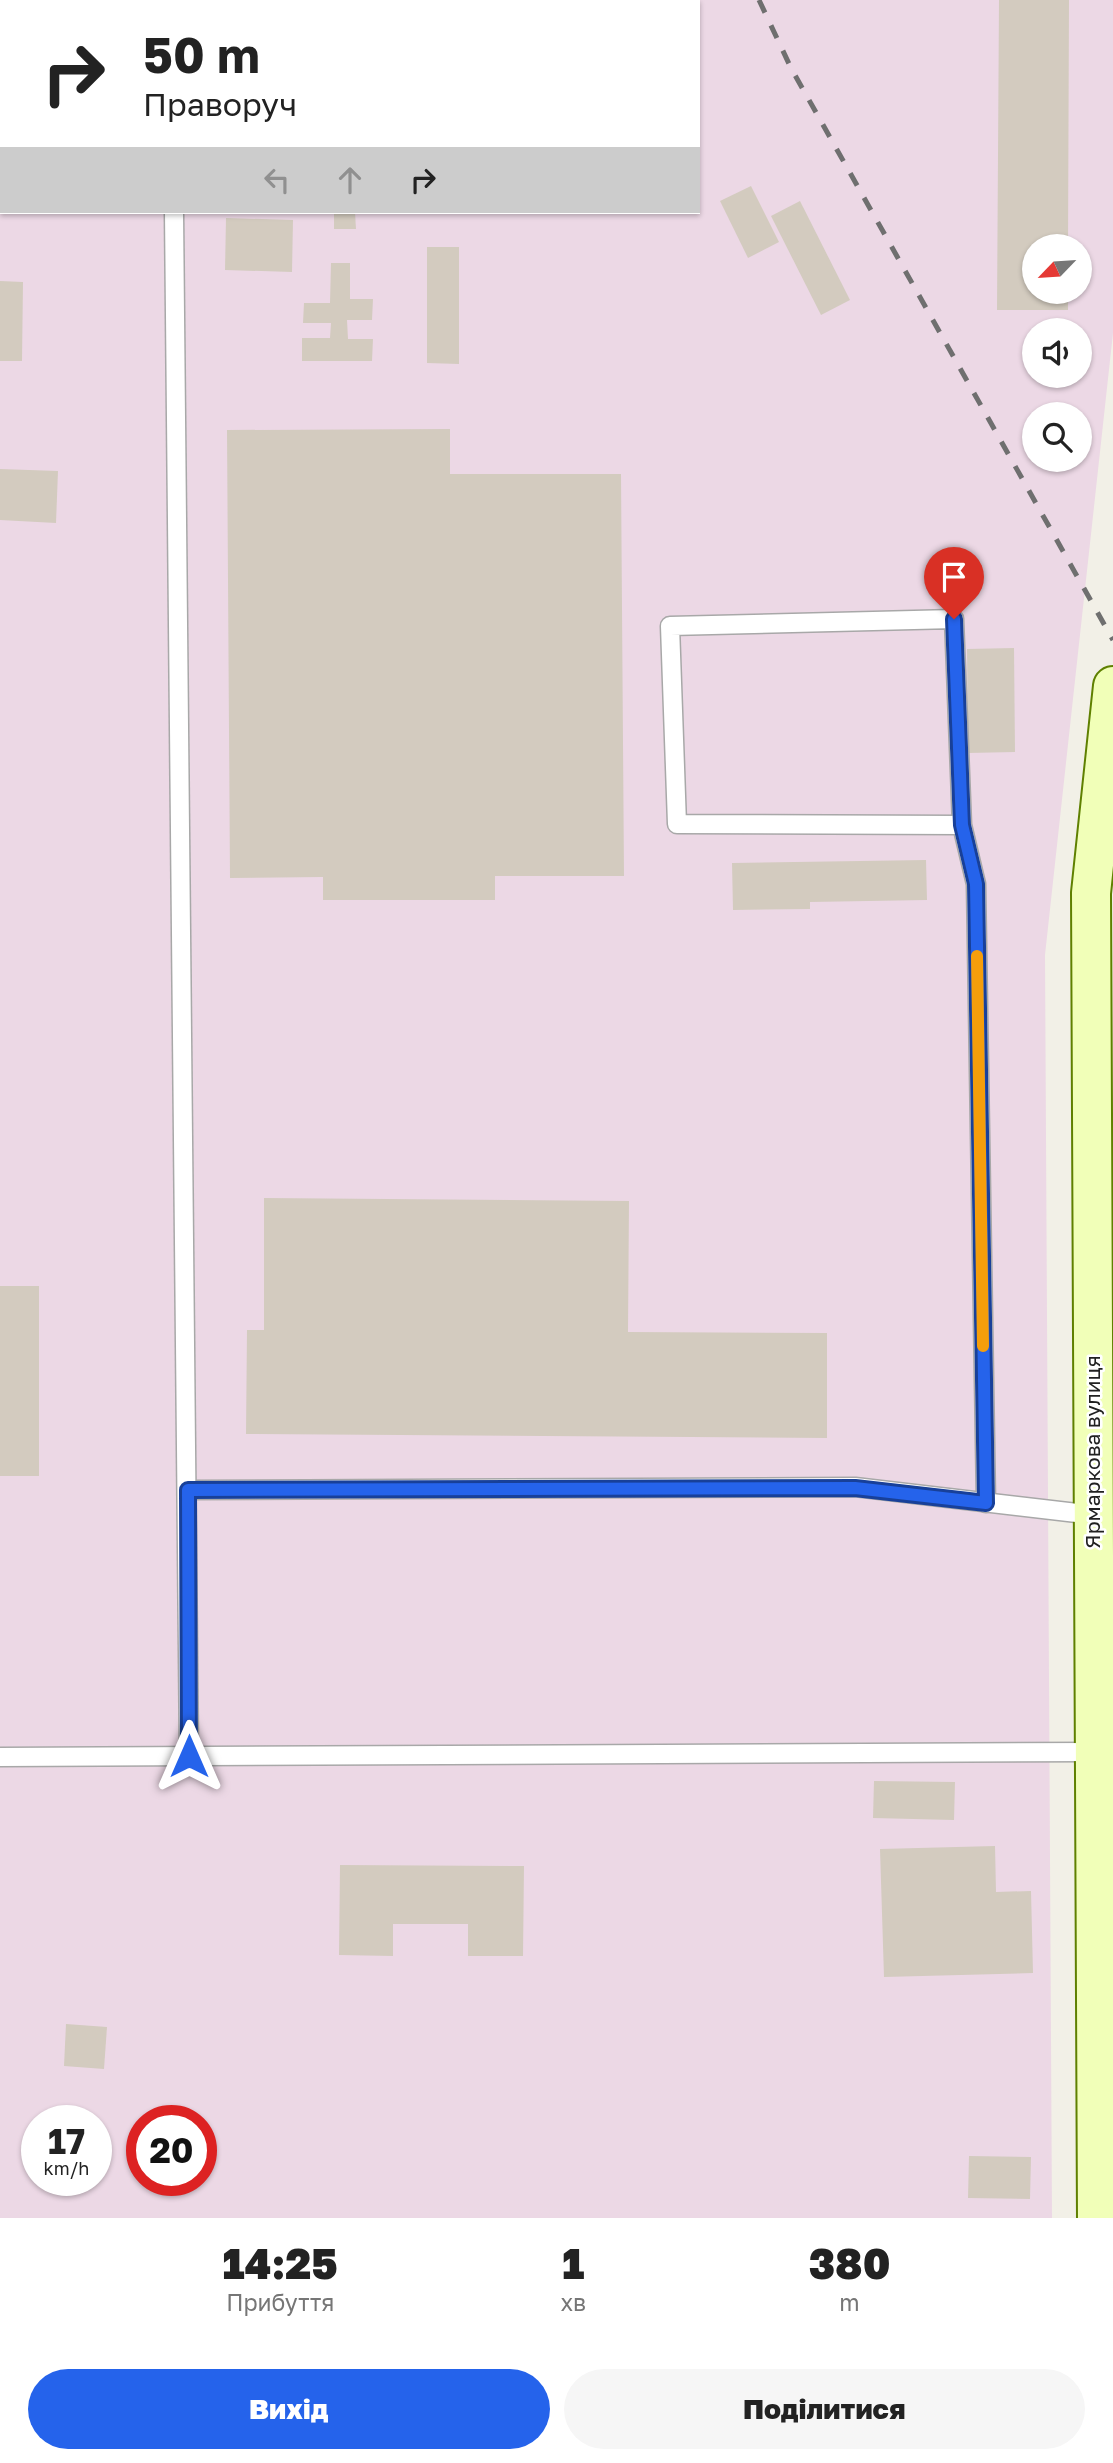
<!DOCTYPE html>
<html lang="uk">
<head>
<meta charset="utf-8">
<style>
	:root { --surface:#fff; --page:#f6f6f6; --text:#222; --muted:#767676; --accent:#2563eb }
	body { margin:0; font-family:"Golos Text",sans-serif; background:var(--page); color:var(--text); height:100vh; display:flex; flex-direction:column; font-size:26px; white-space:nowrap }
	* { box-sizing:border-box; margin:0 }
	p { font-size:23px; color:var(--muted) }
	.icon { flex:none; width:38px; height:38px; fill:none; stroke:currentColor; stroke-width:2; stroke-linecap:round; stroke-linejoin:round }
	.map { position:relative; height:2218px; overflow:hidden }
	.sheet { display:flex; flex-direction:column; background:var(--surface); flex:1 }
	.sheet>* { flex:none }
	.banner { position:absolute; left:0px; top:0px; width:700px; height:214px; box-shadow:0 2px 5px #0004; background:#fff; color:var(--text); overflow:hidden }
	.needle { width:46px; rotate:245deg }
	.tools { position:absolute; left:1022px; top:234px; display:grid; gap:14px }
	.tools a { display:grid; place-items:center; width:70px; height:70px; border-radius:50%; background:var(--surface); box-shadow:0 2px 5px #0004; font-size:35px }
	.speed { position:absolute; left:21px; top:2105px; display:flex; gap:14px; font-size:35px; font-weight:700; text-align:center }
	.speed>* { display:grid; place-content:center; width:91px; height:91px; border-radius:50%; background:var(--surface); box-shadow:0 2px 5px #0004; line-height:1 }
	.speed small { font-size:18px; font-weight:400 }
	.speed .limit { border:10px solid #d22; background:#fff; color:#111 }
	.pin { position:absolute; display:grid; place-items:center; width:60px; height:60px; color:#fff; margin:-72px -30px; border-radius:50% 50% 50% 0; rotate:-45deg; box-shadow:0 0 7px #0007 }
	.pin .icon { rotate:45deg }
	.me { position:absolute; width:77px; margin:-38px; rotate:0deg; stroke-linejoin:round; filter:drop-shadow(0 0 5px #0008) }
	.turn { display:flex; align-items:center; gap:24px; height:147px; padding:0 28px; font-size:32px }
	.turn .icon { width:91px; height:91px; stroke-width:2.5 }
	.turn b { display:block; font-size:49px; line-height:60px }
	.lanes { display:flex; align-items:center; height:66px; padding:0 28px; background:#0003; justify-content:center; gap:35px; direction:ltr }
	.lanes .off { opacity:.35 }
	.eta { display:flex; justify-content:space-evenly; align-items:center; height:119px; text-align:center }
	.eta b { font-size:42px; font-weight:800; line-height:49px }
	.cta { display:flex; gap:14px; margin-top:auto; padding:14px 28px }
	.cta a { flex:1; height:80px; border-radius:42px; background:var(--accent); color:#fff; font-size:28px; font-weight:800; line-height:80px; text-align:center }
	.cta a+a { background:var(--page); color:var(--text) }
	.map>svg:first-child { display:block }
</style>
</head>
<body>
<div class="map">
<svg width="1113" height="2218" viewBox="0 0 1113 2218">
	<rect width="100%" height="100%" fill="#f2f0e7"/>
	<path fill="#ecd8e5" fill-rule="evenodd" d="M0,0H1113V333L1045,955L1052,2218H0ZM2,2H698V212H2ZM1034,247H1080V292H1034ZM1034,331H1080V376H1034ZM1034,415H1080V460H1034ZM37,2121H96V2180H37ZM142,2121H201V2180H142Z"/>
	<g fill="#d3cbbf">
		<path d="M999,0H1069L1068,247H1034V292H1068V310H997Z"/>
		<path d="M751,186L779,242L748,258L720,201Z"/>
		<path d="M800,201L850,300L821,315L771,216Z"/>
		<path d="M334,212H355L356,229H334Z"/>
		<path d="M226,218L293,220L292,272L225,270Z"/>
		<path d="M427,247H459V364L427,363Z"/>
		<path d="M331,263H350V299H373L372,320H347L348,339H373L372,361H302V338H330L331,323H303L304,303H330Z"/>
		<path d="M0,281L23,282L22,361H0Z"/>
		<path d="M450,429V474H621L624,876H495V900H323V877L230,878L227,430Z"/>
		<path d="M0,469L58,471L56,523L0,520Z"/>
		<path d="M1014,648L1015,752L968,753L967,649Z"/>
		<path d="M926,860L927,900L810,902V909L733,910L732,863Z"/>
		<path d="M264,1198L629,1201L628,1332L827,1333V1438L246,1434L247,1330H264Z"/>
		<rect x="0" y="1286" width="39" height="190"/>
		<path d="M874,1781L955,1782L954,1820L873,1818Z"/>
		<path d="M995,1846L996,1892L1031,1891L1033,1973L884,1977L880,1849Z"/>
		<path d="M340,1865L524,1866L523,1956H468V1924H393V1956L339,1955Z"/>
		<path d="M66,2024L107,2027L104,2069L64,2066Z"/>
		<path d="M969,2156L1031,2157L1030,2199L968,2198Z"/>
	</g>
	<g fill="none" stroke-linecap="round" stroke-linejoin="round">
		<g stroke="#a8a8a8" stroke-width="21">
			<g id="lane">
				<path d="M174,212L189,1756"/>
				<path d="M962,825L954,619L670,626L677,824L962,825L976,884L986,1503"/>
				<path d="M188,1490L855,1487L1094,1515"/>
				<path d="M0,1757L1095,1752"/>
			</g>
		</g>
		<g stroke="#5f8000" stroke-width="42">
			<path id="secondary" d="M1097,2218L1091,893L1113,686"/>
		</g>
		<use href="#lane" stroke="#fff" stroke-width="18"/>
		<use href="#secondary" stroke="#f1ffb8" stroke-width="38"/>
		<path stroke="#6f6f6f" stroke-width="5" stroke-dasharray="14 14" stroke-linecap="butt" d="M759,0L791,68L1113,640"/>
	</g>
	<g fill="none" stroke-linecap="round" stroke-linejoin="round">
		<g stroke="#184099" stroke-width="18">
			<path id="route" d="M189,1756L188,1490L855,1488L986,1503L976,884L962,825L954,619"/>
		</g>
		<use href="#route" stroke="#2563eb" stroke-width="12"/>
		<path stroke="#f59e0b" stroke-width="12" d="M977,956L983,1346"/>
	</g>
	<g text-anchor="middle" stroke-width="5" stroke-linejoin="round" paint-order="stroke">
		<g font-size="21" fill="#212121" stroke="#fff">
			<text transform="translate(1093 1452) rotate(-90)" y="7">Ярмаркова вулиця</text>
		</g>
	</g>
</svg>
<div class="tools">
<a><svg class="needle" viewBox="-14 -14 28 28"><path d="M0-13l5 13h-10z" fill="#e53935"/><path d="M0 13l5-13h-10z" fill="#767676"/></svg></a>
<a><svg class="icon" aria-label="sound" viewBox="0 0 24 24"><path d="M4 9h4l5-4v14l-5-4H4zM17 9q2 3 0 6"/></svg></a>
<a><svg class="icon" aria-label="search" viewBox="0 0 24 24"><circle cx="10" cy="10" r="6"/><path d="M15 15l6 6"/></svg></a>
</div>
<div class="speed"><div>17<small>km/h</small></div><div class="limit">20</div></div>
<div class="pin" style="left:954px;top:619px;background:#d93025"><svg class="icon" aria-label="arrive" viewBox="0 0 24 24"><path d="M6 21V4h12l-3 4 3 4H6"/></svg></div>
<svg class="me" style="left:189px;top:1756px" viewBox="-20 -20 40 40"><path d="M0-17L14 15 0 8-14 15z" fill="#2563eb" stroke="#fff" stroke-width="4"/></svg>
<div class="banner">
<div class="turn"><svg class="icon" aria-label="right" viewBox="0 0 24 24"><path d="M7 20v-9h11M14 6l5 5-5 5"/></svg><div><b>50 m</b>Праворуч</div></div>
<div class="lanes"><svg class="icon off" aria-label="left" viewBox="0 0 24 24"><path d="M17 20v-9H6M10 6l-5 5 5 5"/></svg><svg class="icon off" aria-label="ahead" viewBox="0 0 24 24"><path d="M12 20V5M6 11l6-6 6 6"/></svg><svg class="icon" aria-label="right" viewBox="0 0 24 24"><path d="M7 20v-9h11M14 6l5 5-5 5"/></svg></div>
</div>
</div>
<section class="sheet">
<div class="eta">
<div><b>14:25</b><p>Прибуття</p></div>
<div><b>1</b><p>хв</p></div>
<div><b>380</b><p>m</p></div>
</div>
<div class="cta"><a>Вихід</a><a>Поділитися</a></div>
</section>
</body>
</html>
